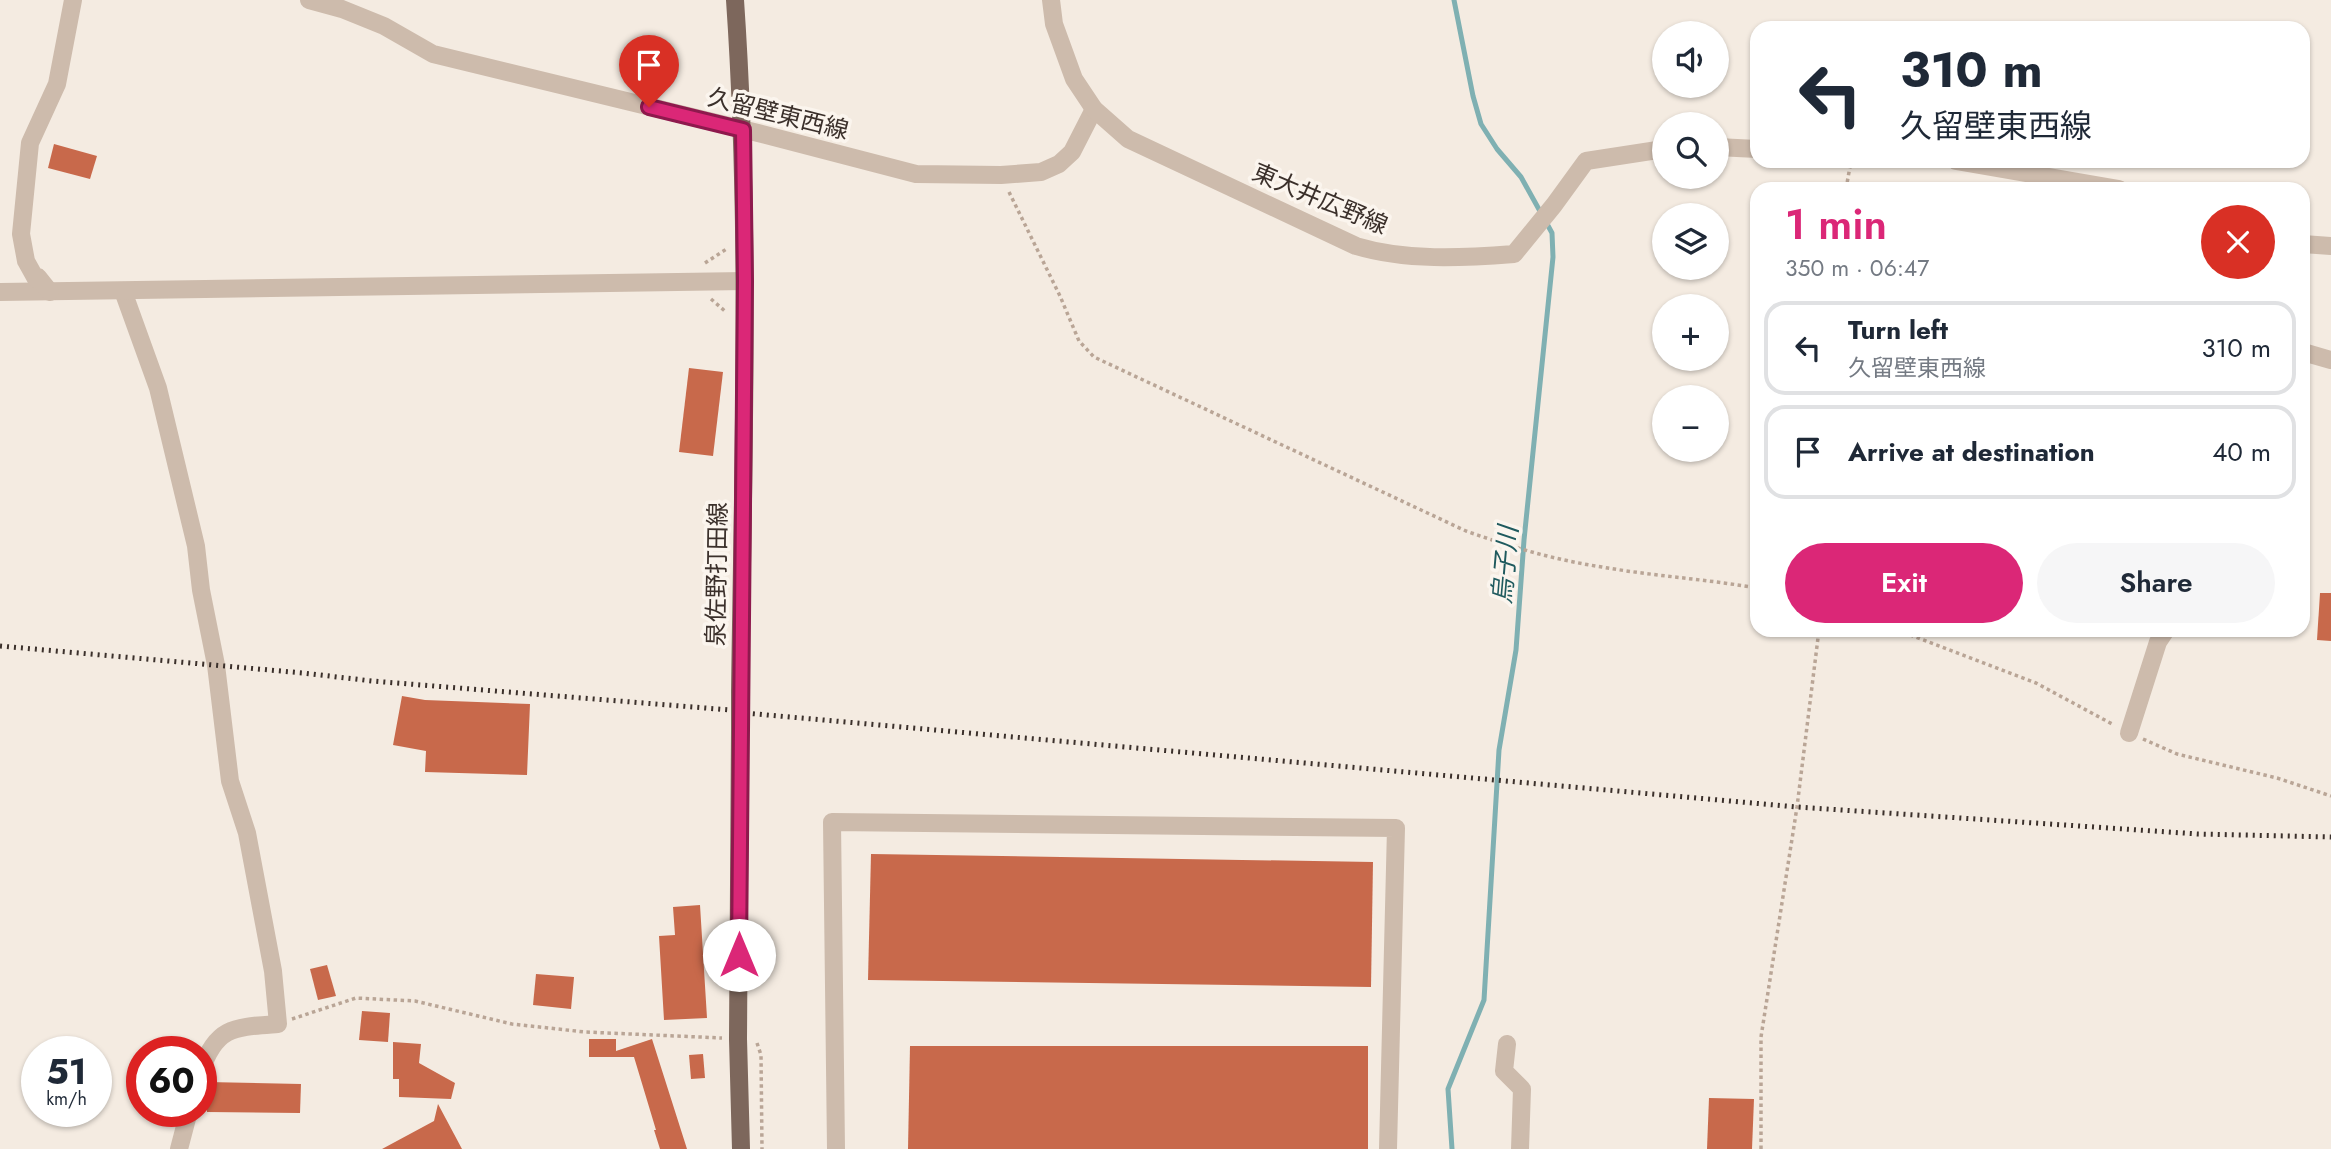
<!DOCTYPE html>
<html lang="en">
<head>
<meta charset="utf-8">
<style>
	:root { --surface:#fff; --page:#f6f6f7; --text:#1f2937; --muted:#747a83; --line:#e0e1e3; --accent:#db2777 }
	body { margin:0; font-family:Jost,"Noto Sans JP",sans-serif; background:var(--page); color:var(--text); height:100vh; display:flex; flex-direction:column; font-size:26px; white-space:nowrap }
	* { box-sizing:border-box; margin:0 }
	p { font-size:23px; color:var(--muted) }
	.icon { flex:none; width:38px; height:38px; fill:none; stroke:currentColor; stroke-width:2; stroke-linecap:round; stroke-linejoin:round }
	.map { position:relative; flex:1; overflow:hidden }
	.side { position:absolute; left:1750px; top:182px; width:560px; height:455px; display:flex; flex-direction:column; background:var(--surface); border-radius:21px; box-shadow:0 2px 5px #0004 }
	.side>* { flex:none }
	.banner { position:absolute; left:1750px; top:21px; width:560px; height:147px; border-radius:21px; box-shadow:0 2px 5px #0004; background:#fff; color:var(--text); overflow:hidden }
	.tools { position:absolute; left:1652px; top:21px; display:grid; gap:14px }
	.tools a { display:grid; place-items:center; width:77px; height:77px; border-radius:50%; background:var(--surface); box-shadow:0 2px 5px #0004; font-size:35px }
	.speed { position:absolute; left:21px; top:1036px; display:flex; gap:14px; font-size:35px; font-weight:700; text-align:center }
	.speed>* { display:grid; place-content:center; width:91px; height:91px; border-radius:50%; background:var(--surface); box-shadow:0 2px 5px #0004; line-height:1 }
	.speed small { font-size:18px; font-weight:400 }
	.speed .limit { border:10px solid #d22; background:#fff; color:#111 }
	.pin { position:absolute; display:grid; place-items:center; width:60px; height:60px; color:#fff; margin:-72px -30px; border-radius:50% 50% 50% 0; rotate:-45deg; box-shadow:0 0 7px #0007 }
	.pin .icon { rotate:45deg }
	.me { position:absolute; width:77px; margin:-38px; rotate:0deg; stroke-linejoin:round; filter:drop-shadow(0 0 5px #0008) }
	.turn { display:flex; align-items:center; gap:24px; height:147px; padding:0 35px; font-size:32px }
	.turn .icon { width:91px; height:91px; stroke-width:2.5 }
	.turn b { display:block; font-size:49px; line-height:60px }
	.round { display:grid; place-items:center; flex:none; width:74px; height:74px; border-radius:37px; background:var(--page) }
	.head { display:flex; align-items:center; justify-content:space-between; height:119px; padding:0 35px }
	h1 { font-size:42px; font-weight:600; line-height:52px; color:var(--accent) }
	.cta { display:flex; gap:14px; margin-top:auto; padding:14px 35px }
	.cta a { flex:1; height:80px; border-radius:42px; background:var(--accent); color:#fff; font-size:28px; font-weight:600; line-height:80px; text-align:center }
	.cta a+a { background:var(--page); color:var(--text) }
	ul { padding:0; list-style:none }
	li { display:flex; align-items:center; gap:21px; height:94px; margin:0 14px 10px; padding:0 21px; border:4px solid var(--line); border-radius:21px }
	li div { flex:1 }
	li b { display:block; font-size:26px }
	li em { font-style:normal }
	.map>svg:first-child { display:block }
</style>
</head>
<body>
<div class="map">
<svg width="2331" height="1149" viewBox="0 0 2331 1149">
	<rect width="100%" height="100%" fill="#f4ebe1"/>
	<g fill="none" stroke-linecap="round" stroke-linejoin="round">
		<g stroke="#7fb0b2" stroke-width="5">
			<path d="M1454,0L1473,96L1481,124L1497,149L1521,177L1541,213"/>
			<path d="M1452,1149L1448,1089L1484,1000L1499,750L1516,650L1524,540L1553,257L1552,233L1546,222"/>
		</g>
	</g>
	<g fill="#c8694b">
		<path d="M54,144L97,156L90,179L48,168Z"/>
		<path d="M689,368L723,372L713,456L679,452Z"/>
		<path d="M2320,593H2331V641L2317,640Z"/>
		<path d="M402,696L425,700L530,704L527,775L425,772L426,751L393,745Z"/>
		<path d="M871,854L1373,862L1371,987L868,980Z"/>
		<path d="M700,905L707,1018L664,1020L659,936L675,935L673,907Z"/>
		<path d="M327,965L336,996L318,1000L310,969Z"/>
		<path d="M536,974L574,977L571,1009L533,1005Z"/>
		<path d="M362,1011L390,1013L388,1042L359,1040Z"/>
		<path d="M589,1039H616V1051L652,1039L687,1149H660L654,1130H656L634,1057H589Z"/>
		<path d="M393,1042L421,1044L419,1063L455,1083L451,1099L399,1097V1079H393Z"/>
		<path d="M910,1046H1368V1149H908Z"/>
		<path d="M703,1054L705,1078L691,1079L689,1055Z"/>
		<path d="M207,1082L301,1084L300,1113L207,1112Z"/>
		<path d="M1709,1098L1754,1099L1752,1149H1707Z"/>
		<path d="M438,1104L462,1149H382L434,1121Z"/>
	</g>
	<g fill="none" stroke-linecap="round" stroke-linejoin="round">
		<g stroke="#b9a596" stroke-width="3.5" stroke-dasharray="3.5 3.5" stroke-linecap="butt">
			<path d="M1846,189L1851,161"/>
			<path d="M1009,192L1060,296L1079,341L1094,357L1466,531C1511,547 1555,560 1602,567C1653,576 1705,579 1757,588"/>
			<path d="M705,263L728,248"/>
			<path d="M711,299L726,312"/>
			<path d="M1897,630L2036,683L2114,725"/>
			<path d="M2143,739L2177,754L2277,778L2331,796"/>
			<path d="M292,1019L356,998L415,1001L512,1024L585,1032L722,1038"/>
			<path d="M757,1043L761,1055L762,1149"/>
			<path d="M1761,1149V1037L1797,807L1819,630"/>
		</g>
		<g stroke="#cdbbac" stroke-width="18">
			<path d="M309,0L342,9L384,26L433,54L758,133L916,174L1001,175L1041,172L1059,164L1072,152L1094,109"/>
			<path d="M1051,0L1054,24L1074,79L1094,109L1128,139L1356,246C1406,261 1462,258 1514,254L1554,205L1586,161L1664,149"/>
			<path d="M1717,147L1757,149"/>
			<path d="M1956,161L2119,189"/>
			<path d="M2303,244L2331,246"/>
			<path d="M123,291L158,388L196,546L201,590L216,665L230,781L247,833L273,971L278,1024C235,1027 216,1026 201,1071"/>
			<path d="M0,292L745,281"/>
			<path d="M50,292L38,277L36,279L26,261L21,234L30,143L57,84L73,0"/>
			<path d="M2303,352L2331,360"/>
			<path d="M2129,733L2158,642L2166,630"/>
			<path d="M1507,1044L1504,1071L1522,1089L1520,1149"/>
			<path d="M179,1149L189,1111"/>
			<path d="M836,1149L832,822L1396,828L1388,1149"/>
		</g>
		<g stroke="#7d675c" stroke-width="18">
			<path d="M735,0C751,231 743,462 740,693"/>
			<path d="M740,731L738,1039L741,1149"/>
		</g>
		<path stroke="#3b302b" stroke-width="5" stroke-dasharray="2 5" stroke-linecap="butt" d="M0,646L303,673L372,681L730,710L745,713L1797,807L2198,834L2331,837"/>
		<path stroke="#7d675c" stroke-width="18" d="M740,731V693"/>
	</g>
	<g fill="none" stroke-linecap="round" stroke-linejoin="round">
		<g stroke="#8e194d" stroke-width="18">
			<path id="route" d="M649,107L743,130L745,281L739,955"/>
		</g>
		<use href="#route" stroke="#db2777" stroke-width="12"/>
	</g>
	<g text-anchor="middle" stroke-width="7" stroke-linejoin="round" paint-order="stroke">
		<g font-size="24" fill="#3b302b" stroke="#fbf5ee">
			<text transform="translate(778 114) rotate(14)" y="8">久留壁東西線</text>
			<text transform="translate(1320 199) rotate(23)" y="8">東大井広野線</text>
			<text transform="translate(717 574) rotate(-89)" y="8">泉佐野打田線</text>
		</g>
		<g font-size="26" font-style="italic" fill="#1f5a5e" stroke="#fbf5ee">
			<text transform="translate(1505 565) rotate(-85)" y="9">烏子川</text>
		</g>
	</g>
</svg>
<div class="tools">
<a><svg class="icon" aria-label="sound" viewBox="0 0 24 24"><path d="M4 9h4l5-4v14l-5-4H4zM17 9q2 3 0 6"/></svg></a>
<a><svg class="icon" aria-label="search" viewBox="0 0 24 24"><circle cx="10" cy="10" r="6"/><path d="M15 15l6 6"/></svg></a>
<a><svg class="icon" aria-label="layers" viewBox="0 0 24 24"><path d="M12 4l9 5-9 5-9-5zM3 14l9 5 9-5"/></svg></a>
<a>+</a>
<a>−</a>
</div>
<div class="speed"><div>51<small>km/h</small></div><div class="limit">60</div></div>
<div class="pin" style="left:649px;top:107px;background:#d93025"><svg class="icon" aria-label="arrive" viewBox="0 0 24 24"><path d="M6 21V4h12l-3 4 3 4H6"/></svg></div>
<svg class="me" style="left:739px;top:955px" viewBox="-20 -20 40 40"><circle r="19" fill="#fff"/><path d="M0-13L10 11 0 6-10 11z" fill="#db2777"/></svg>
<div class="banner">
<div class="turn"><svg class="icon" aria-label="left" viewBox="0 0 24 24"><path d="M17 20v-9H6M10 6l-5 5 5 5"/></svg><div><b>310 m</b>久留壁東西線</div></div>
</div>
<section class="side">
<div class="head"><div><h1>1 min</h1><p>350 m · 06:47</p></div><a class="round" style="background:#d93025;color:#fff"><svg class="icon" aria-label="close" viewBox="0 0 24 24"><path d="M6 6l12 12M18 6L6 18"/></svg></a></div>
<ul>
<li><svg class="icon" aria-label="left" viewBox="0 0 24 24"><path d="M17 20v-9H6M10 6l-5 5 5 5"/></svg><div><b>Turn left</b><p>久留壁東西線</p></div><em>310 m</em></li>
<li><svg class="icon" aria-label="arrive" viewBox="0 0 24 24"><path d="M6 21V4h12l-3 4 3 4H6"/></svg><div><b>Arrive at destination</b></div><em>40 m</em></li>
</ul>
<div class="cta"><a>Exit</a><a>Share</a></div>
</section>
</div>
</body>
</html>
